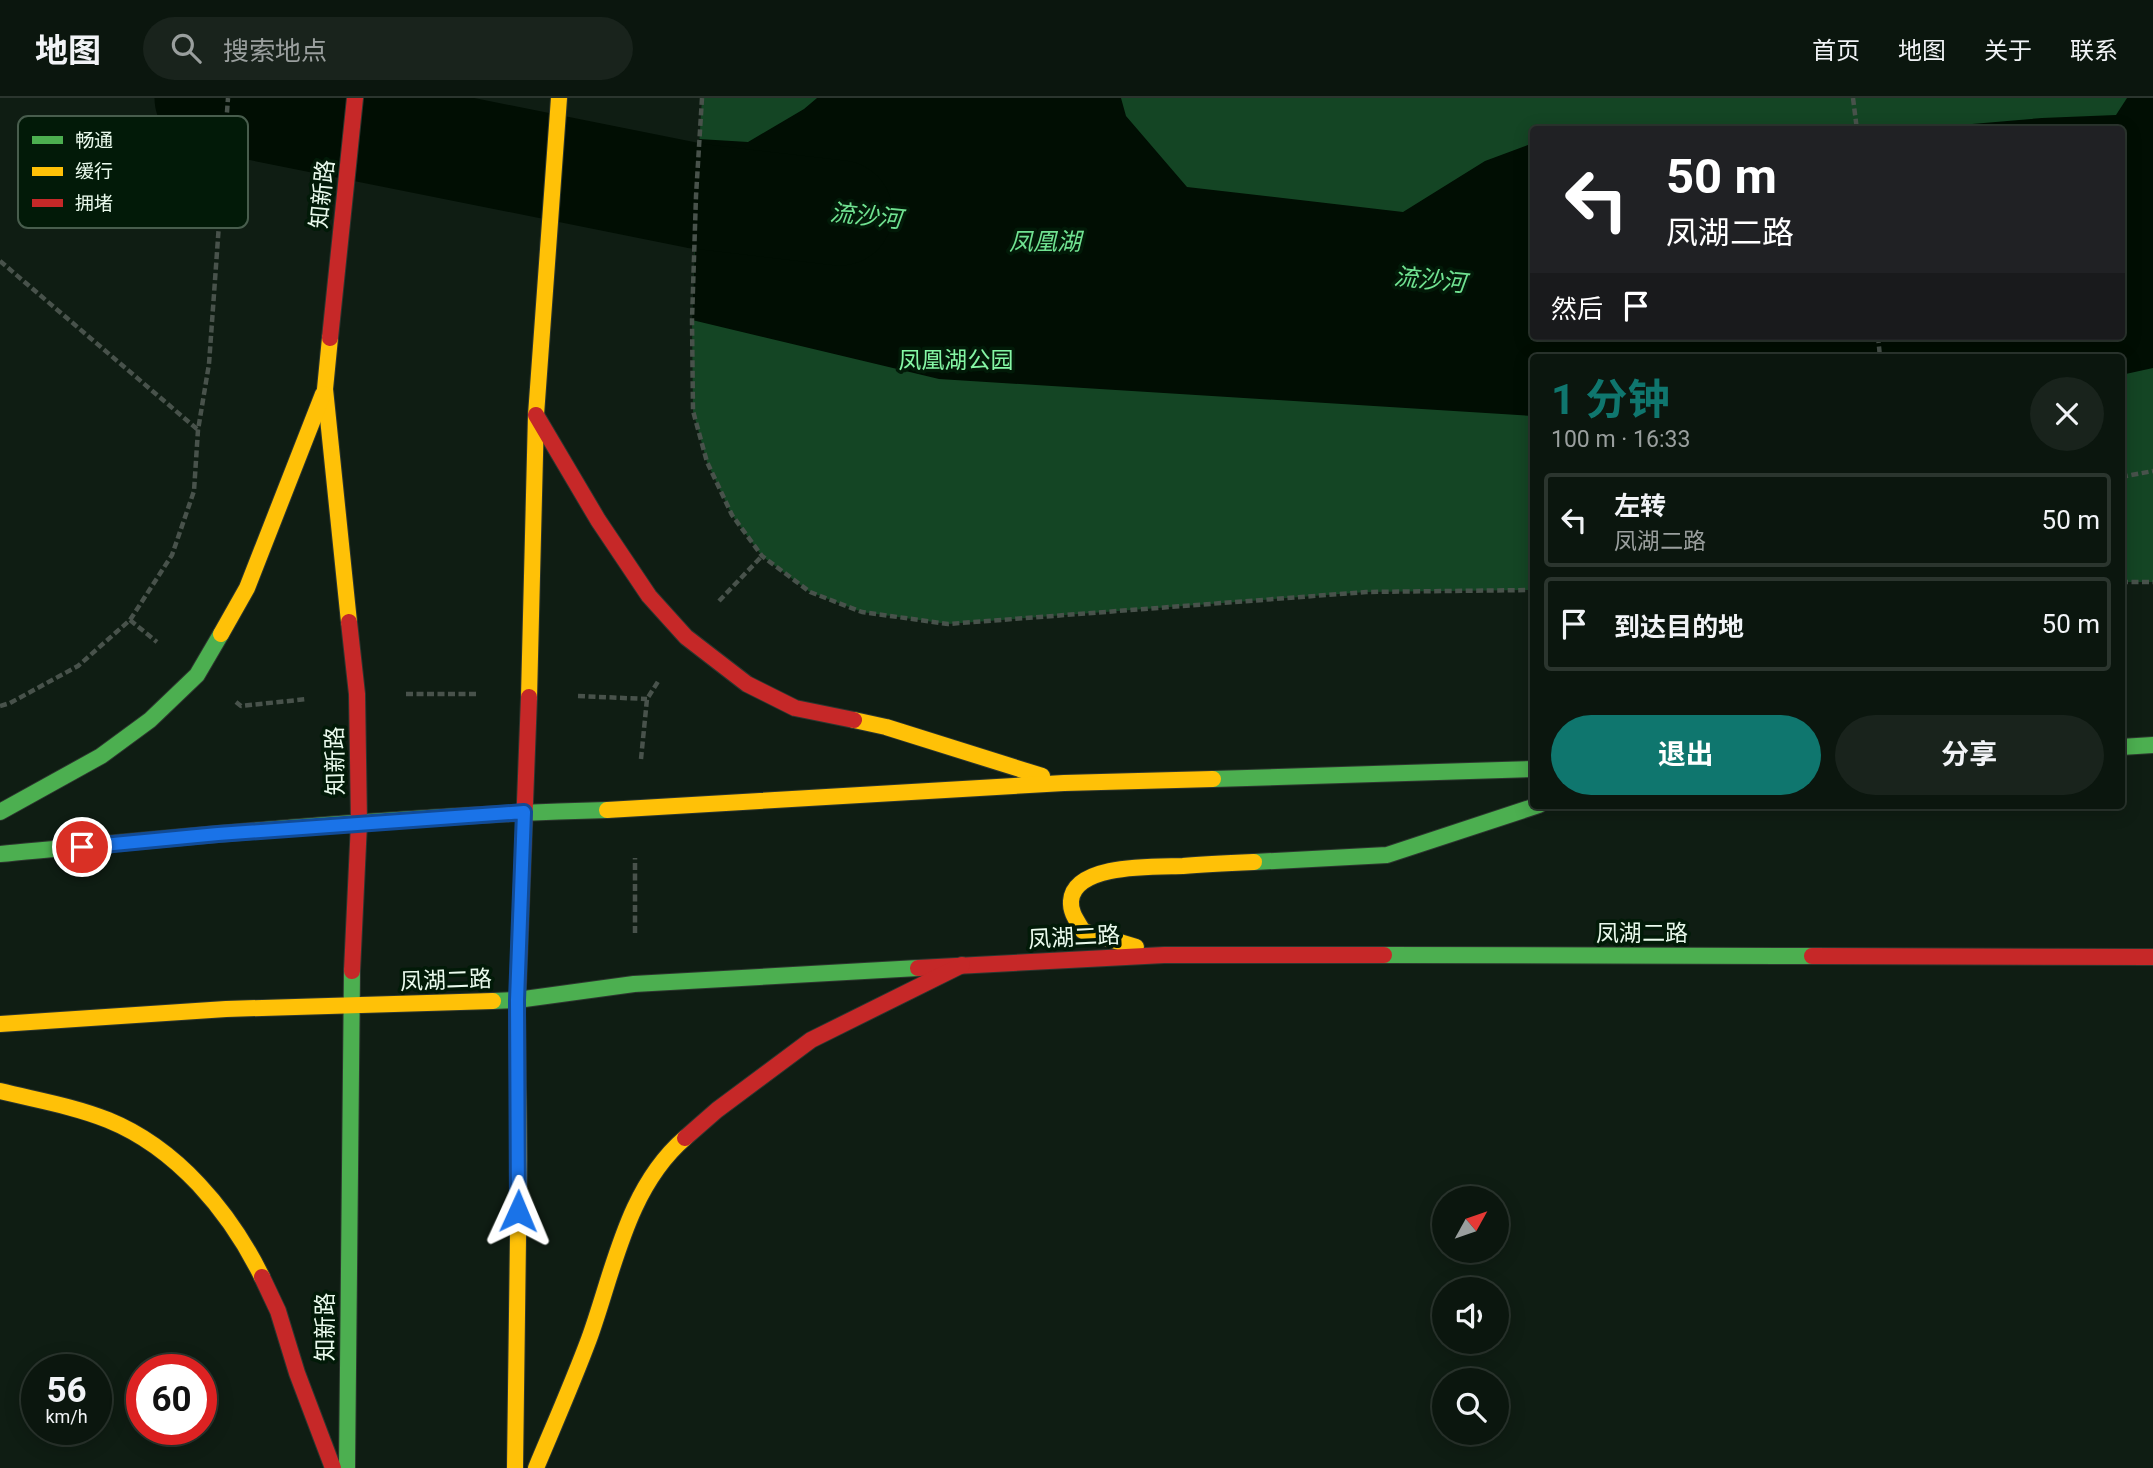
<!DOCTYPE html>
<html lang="zh">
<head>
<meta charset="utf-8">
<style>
	:root { --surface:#0b160e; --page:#19231c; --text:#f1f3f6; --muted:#9a9f9e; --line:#2b352e; --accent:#0f766e }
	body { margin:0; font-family:Roboto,"Noto Sans SC",sans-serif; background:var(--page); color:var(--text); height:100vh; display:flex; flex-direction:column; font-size:26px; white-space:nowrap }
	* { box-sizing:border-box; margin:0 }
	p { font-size:23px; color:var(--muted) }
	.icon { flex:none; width:38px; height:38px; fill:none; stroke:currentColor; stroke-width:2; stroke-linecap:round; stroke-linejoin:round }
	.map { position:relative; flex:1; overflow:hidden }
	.panel { position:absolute; left:1530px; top:256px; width:595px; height:455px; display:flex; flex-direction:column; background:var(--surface); border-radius:7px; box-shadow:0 4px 18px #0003,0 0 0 2px var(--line) }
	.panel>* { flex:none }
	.banner { position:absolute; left:1530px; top:28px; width:595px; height:214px; border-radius:7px; box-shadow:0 4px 18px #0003,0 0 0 2px var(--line); background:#202124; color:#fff; overflow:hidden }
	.needle { width:46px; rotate:50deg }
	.tools { position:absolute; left:1432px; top:1088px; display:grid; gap:14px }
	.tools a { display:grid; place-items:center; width:77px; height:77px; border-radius:50%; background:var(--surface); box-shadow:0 4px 18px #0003,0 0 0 2px var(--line); font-size:35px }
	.speed { position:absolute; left:21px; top:1256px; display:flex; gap:14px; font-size:35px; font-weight:700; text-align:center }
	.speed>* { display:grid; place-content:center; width:91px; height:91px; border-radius:50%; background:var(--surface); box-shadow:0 4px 18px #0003,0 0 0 2px var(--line); line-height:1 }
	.speed small { font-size:18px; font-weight:400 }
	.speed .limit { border:10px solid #d22; background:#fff; color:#111 }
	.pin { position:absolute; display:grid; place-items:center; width:60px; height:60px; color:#fff; margin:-30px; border:4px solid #fff; border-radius:50%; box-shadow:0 2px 7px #0007 }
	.me { position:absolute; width:77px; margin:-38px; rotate:1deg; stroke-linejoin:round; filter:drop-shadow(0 0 5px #0008) }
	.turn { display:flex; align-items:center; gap:24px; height:147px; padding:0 21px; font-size:32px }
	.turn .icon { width:91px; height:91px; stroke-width:2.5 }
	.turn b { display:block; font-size:49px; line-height:60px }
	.then { display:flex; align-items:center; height:66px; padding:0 21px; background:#0003; gap:14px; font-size:26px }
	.round { display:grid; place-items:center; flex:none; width:74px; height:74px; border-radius:37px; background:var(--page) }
	.overview { display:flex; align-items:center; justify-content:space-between; height:119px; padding:0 21px }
	h1 { font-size:42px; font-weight:700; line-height:52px; color:var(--accent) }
	.primary-button { display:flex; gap:14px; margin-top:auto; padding:14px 21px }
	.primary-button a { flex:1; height:80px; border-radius:42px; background:var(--accent); color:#fff; font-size:28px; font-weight:700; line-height:80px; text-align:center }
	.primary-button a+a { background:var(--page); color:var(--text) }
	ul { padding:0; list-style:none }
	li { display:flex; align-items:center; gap:21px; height:94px; margin:0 14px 10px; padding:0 7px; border:4px solid var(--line); border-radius:7px }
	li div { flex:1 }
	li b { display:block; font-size:26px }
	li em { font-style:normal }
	header { display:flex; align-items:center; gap:42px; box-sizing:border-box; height:98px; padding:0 35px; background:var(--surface); border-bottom:2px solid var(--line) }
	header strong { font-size:33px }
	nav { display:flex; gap:38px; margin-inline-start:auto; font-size:24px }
	.search { width:490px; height:63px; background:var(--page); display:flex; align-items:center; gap:18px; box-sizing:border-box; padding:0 24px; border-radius:38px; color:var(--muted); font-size:26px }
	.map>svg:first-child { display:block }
</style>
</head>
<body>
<header>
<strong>地图</strong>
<div class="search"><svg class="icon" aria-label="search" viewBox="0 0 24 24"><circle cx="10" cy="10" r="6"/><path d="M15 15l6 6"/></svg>搜索地点</div>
<nav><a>首页</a><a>地图</a><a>关于</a><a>联系</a></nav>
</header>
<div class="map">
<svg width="2153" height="1370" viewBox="0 0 2153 1370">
	<rect width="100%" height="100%" fill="#0f1d13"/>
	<path fill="#144524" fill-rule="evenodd" d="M702,0H2153V484H2121V259H1533V492L1366,494L948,526L862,514L810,494L762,458L732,417L707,364L693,313L692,222L696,98ZM1533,32H2121V238H1533Z"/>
	<path fill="#010e03" d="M817,0H1121L1126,18L1187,89L1403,114L1485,63L1533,45V238H2121V32L1913,31L2042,20L2116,17L2127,0H2153V270L2121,277V259H1533V318L939,281L692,222L699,41L748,44L804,11Z"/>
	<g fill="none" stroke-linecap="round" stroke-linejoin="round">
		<path stroke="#010e03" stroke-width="105" d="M207,0L696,98L840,115"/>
		<g stroke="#2d362f" stroke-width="18">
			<g id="fast">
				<path d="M2121,649L2153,647"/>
				<path d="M1213,681L1533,671"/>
				<path d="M0,714L101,658L150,622L197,577L221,536"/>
				<path d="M0,756C202,737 404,717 607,712"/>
				<path d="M1254,764L1387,757L1539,707"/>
				<path d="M1384,857L1812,858"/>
				<path d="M493,903L517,902L634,886L918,870"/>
				<path d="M347,1370L352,873"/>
			</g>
		</g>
		<g stroke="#2d362f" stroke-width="18">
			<g id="slow">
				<path d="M330,240L325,291L349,524"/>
				<path d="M221,536L247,490L323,296"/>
				<path d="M529,599L536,317L559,0"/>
				<path d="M854,622L886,629L1042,678"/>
				<path d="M607,712L1064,685L1213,681"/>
				<path d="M1136,849L1083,833C1078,824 1070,815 1071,803C1074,765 1156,769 1183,768C1206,766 1230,765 1254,764"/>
				<path d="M0,926L226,911L493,903"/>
				<path d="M0,993C36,1002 73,1008 108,1022C177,1050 230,1114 262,1179"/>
				<path d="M515,1370L519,1062L517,915"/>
				<path d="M536,1370C554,1327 573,1284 589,1241C614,1172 627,1090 685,1040"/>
			</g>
		</g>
		<g stroke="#2d362f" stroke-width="18">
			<g id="jam">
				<path d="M330,240L355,0"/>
				<path d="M536,317L598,422L649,498L686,539L747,586L795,610L854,622"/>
				<path d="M349,524L357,596L359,725L352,873"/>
				<path d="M1812,858L2153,859"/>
				<path d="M918,870L1164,857H1384"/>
				<path d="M517,915L529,599"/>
				<path d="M685,1040L717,1012L811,942L962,867"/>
				<path d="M262,1179L278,1213L297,1275L333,1370"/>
			</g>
		</g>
		<g stroke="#48524b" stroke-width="4.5" stroke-dasharray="7 3.5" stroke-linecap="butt">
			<path d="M702,0L696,98L692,222L693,313L707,364L732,417L762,458L810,494L862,514L948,526L1366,494L1533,492"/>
			<path d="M1853,0L1857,32"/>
			<path d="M0,163L197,331"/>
			<path d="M1878,238L1880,259"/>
			<path d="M2121,379L2153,373"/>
			<path d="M2121,484H2153"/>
			<path d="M719,503L762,458"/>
			<path d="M130,522L157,544"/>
			<path d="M406,596H478"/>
			<path d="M578,598L647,601"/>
			<path d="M236,604L241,608L307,601"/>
			<path d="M0,608L10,605L78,568L130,522L172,457L194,393L198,332L209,266L228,0"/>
			<path d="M641,661L647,601L659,582"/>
			<path d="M635,835V760"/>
		</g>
		<use href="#fast" stroke="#4caf50" stroke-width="16"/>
		<use href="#slow" stroke="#ffc107" stroke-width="16"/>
		<use href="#jam" stroke="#c62828" stroke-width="16"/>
	</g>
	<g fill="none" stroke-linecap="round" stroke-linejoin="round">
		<g stroke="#114b97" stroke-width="18">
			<path id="route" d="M82,749L218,736L524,714L517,902L518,1113"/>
		</g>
		<use href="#route" stroke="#1a73e8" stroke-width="12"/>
	</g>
	<g text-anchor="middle" stroke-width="7" stroke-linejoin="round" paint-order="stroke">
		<g font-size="23" fill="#eafaed" stroke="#021a08">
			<text transform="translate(322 96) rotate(-84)" y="8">知新路</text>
			<text transform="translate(335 663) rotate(-91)" y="8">知新路</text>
			<text x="1642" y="843">凤湖二路</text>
			<text transform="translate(1074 839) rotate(-3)" y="8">凤湖二路</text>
			<text transform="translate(446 882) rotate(-2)" y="8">凤湖二路</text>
			<text transform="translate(325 1229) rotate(-90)" y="8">知新路</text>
		</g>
		<g font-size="23" fill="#85f7a5" stroke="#021a08">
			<text x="956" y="270">凤凰湖公园</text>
		</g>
		<g font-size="24" font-style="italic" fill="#70e291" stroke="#021a08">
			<text transform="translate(866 118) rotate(6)" y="8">流沙河</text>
			<text x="1045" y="152">凤凰湖</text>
			<text transform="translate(1430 182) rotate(6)" y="8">流沙河</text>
		</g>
	</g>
	<rect x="18" y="18" width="230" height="112" rx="10" fill="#021a08" stroke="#485d4d" stroke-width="2"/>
	<rect x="32" y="38" width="31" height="8" fill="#4caf50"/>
	<rect x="32" y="69" width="31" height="9" fill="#ffc107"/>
	<rect x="32" y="101" width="31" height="8" fill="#c62828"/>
	<g font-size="19" fill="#eafaed">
		<text x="75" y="49">畅通</text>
		<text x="75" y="80">缓行</text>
		<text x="75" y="112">拥堵</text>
	</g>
</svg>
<div class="tools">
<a><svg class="needle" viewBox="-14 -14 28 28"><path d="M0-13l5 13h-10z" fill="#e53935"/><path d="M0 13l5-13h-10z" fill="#9a9f9e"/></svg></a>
<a><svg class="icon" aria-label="sound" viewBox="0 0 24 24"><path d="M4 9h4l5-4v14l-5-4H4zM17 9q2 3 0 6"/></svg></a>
<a><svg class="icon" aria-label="search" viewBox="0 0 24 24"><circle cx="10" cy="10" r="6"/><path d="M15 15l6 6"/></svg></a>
</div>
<div class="speed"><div>56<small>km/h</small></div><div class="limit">60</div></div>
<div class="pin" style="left:82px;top:749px;background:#d93025"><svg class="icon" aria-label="arrive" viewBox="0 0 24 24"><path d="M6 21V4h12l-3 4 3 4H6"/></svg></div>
<svg class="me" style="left:518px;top:1113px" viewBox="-20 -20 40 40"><path d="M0-17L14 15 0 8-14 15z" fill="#1a73e8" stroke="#fff" stroke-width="4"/></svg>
<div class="banner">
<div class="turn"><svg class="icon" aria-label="left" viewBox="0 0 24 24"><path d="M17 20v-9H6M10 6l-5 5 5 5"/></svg><div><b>50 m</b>凤湖二路</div></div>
<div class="then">然后<svg class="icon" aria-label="arrive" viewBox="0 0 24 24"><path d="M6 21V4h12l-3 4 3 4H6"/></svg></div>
</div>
<section class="panel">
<div class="overview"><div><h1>1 分钟</h1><p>100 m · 16:33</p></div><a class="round"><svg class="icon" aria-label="close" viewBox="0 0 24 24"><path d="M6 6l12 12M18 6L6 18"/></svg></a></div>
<ul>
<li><svg class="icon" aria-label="left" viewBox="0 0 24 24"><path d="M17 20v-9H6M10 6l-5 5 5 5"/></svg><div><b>左转</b><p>凤湖二路</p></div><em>50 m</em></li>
<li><svg class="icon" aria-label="arrive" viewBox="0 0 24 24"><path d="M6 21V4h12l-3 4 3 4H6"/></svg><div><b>到达目的地</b></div><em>50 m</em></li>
</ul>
<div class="primary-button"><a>退出</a><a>分享</a></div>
</section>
</div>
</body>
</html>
